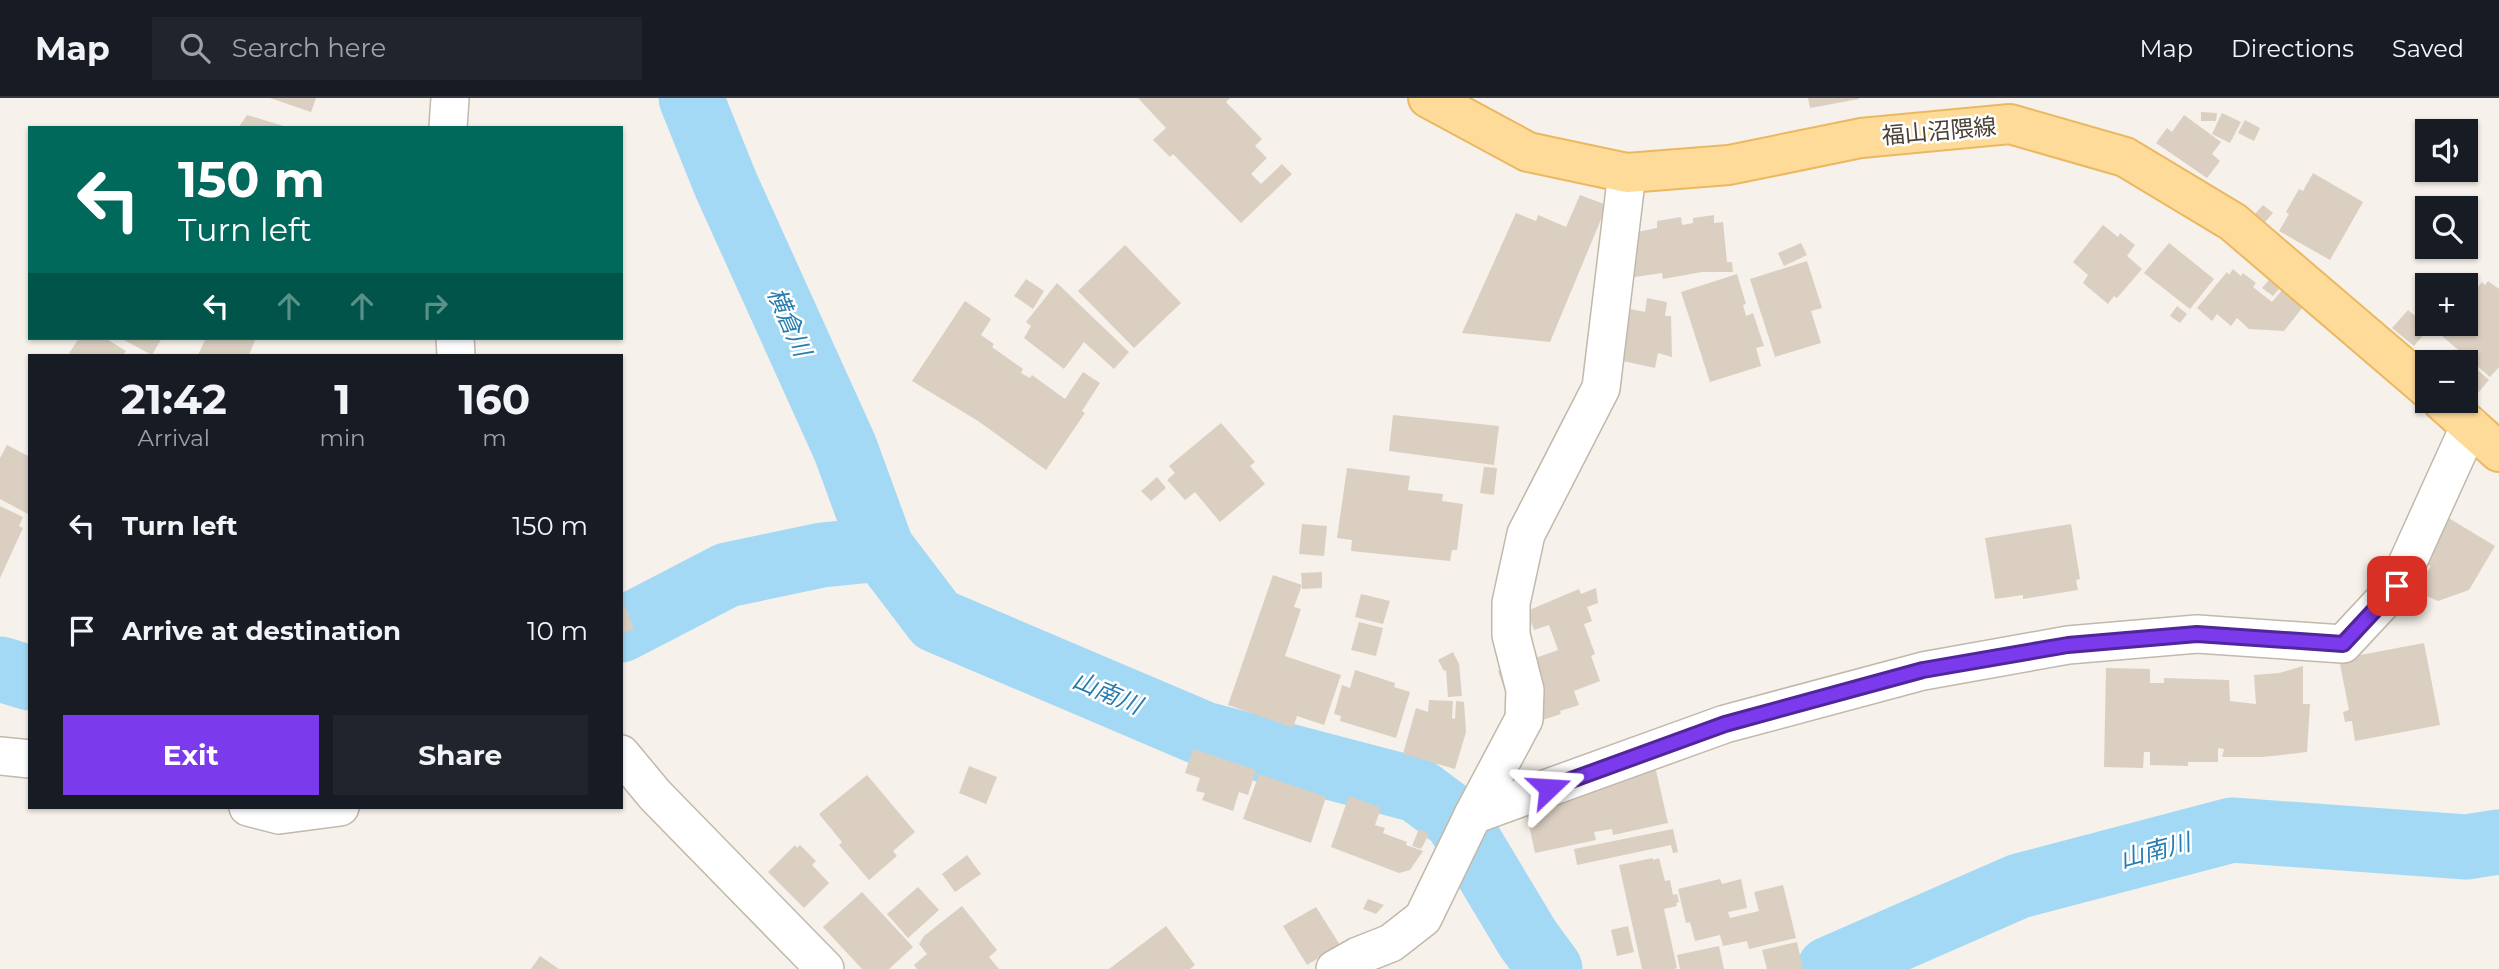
<!DOCTYPE html>
<html lang="en">
<head>
<meta charset="utf-8">
<style>
	:root { --surface:#171b24; --page:#20242c; --text:#f1f3f6; --muted:#9ea1a6; --line:#363941; --accent:#7c3aed }
	body { margin:0; font-family:Montserrat,"Noto Sans JP",sans-serif; background:var(--page); color:var(--text); height:100vh; display:flex; flex-direction:column; font-size:26px; white-space:nowrap }
	* { box-sizing:border-box; margin:0 }
	p { font-size:23px; color:var(--muted) }
	.icon { flex:none; width:38px; height:38px; fill:none; stroke:currentColor; stroke-width:2; stroke-linecap:round; stroke-linejoin:round }
	.map { position:relative; flex:1; overflow:hidden }
	.details { position:absolute; left:28px; top:256px; width:595px; height:455px; display:flex; flex-direction:column; background:var(--surface); border-radius:0px; box-shadow:0 2px 5px #0004 }
	.details>* { flex:none }
	.banner { position:absolute; left:28px; top:28px; width:595px; height:214px; border-radius:0px; box-shadow:0 2px 5px #0004; background:#00695c; color:#fff; overflow:hidden }
	.tools { position:absolute; left:2415px; top:21px; display:grid; gap:14px }
	.tools a { display:grid; place-items:center; width:63px; height:63px; border-radius:0px; background:var(--surface); box-shadow:0 2px 5px #0004; font-size:35px }
	.pin { position:absolute; display:grid; place-items:center; width:60px; height:60px; color:#fff; margin:-30px; border-radius:14px; box-shadow:0 4px 10px #0006 }
	.me { position:absolute; width:77px; margin:-38px; rotate:70deg; stroke-linejoin:round; filter:drop-shadow(0 0 5px #0008) }
	.turn { display:flex; align-items:center; gap:24px; height:147px; padding:0 35px; font-size:32px }
	.turn .icon { width:91px; height:91px; stroke-width:2.5 }
	.turn b { display:block; font-size:49px; line-height:60px }
	.lanes { display:flex; align-items:center; height:66px; padding:0 35px; background:#0003; justify-content:center; gap:35px; direction:ltr }
	.lanes .off { opacity:.35 }
	.eta { display:flex; justify-content:space-evenly; align-items:center; height:119px; text-align:center }
	.eta b { font-size:42px; font-weight:700; line-height:49px }
	.primary-button { display:flex; gap:14px; margin-top:auto; padding:14px 35px }
	.primary-button a { flex:1; height:80px; border-radius:0px; background:var(--accent); color:#fff; font-size:28px; font-weight:700; line-height:80px; text-align:center }
	.primary-button a+a { background:var(--page); color:var(--text) }
	ul { padding:0; list-style:none }
	li { display:flex; align-items:center; gap:21px; height:105px; padding:0 35px }
	li div { flex:1 }
	li b { display:block; font-size:26px }
	li em { font-style:normal }
	header { display:flex; align-items:center; gap:42px; box-sizing:border-box; height:98px; padding:0 35px; background:var(--surface); border-bottom:2px solid var(--line) }
	header strong { font-size:33px }
	nav { display:flex; gap:38px; margin-inline-start:auto; font-size:24px }
	.search { width:490px; height:63px; background:var(--page); display:flex; align-items:center; gap:18px; box-sizing:border-box; padding:0 24px; border-radius:0px; color:var(--muted); font-size:26px }
	.map>svg:first-child { display:block }
</style>
</head>
<body>
<header>
<strong>Map</strong>
<div class="search"><svg class="icon" aria-label="search" viewBox="0 0 24 24"><circle cx="10" cy="10" r="6"/><path d="M15 15l6 6"/></svg>Search here</div>
<nav><a>Map</a><a>Directions</a><a>Saved</a></nav>
</header>
<div class="map">
<svg width="2499" height="871" viewBox="0 0 2499 871">
	<rect width="100%" height="100%" fill="#f6f1ea"/>
	<g fill="none" stroke-linecap="round" stroke-linejoin="round">
		<g stroke="#a4d9f5" stroke-width="65">
			<path d="M691,0L726,87L845,350L882,451L936,522L1204,636L1417,692L1456,721L1528,841L1550,871"/>
			<path d="M621,532L727,477L822,457L882,451"/>
			<path d="M0,571L30,580"/>
			<path d="M1829,871L2019,788L2232,732L2466,749L2499,744"/>
		</g>
	</g>
	<g fill="#dbcfc1">
		<path d="M270,0H316L311,14Z"/>
		<path d="M1138,0H1230L1226,4L1262,41L1255,48L1267,60L1251,76L1261,86L1282,66L1292,76L1241,125L1173,56L1170,59L1153,42L1166,30Z"/>
		<path d="M1808,0H1859V1L1810,10Z"/>
		<path d="M2201,14L2217,15L2216,23H2201Z"/>
		<path d="M2222,15L2241,24L2230,45L2212,36Z"/>
		<path d="M247,17L287,29V30H238Z"/>
		<path d="M2184,17L2221,44L2212,56L2220,63L2207,80L2156,45L2167,30L2172,34Z"/>
		<path d="M2245,22L2260,30L2254,43L2238,35Z"/>
		<path d="M2313,75L2363,104L2330,162L2279,133L2289,116L2286,114L2299,91L2303,93Z"/>
		<path d="M1580,97L1607,107L1550,244L1462,235L1516,115L1536,123L1538,117L1566,129Z"/>
		<path d="M2263,107L2273,115L2265,124L2255,116Z"/>
		<path d="M1714,117V125L1723,124L1727,164H1732L1733,174H1702L1663,181L1662,175L1628,180L1632,135L1657,130V123L1681,119L1682,127L1693,125V120Z"/>
		<path d="M2103,127L2118,139L2120,135L2135,147L2127,158L2142,171L2117,200L2114,198L2108,206L2083,185L2088,177L2073,164Z"/>
		<path d="M1801,145L1807,157L1784,168L1778,155Z"/>
		<path d="M2169,145L2214,181L2190,211L2144,175Z"/>
		<path d="M1125,147L1181,205L1134,250L1078,193Z"/>
		<path d="M1807,163L1822,210L1811,213L1821,245L1775,259L1750,181Z"/>
		<path d="M2233,171L2241,178L2243,175L2256,185L2253,189L2272,204L2282,192L2303,209L2284,233L2249,231L2237,220L2231,228L2217,216L2212,223L2197,210L2227,174L2229,177Z"/>
		<path d="M1737,176L1746,206L1743,207L1746,218L1753,215L1764,248L1756,250L1761,268L1710,284L1681,194Z"/>
		<path d="M1026,181L1044,193L1033,211L1014,198Z"/>
		<path d="M2269,182L2279,191L2273,198L2262,190Z"/>
		<path d="M2488,183L2499,191V269L2490,279L2428,226H2466V203L2482,184L2485,187Z"/>
		<path d="M1057,185L1129,254L1114,271L1084,244L1064,271L1024,240L1031,228L1026,224Z"/>
		<path d="M1647,200L1667,204L1665,218H1671L1672,259L1658,255L1655,270L1609,260L1620,209L1645,214Z"/>
		<path d="M965,203L991,221L981,237L994,246L992,249L1023,271L1021,275L1030,280L1032,277L1065,301L1083,274L1100,285L1082,313L1085,315L1046,372L978,323L912,283Z"/>
		<path d="M2177,208L2187,216L2180,225L2170,218Z"/>
		<path d="M2408,212L2429,230L2414,248L2392,230Z"/>
		<path d="M79,240H105L126,253L123,257H68Z"/>
		<path d="M120,240H162L152,257Z"/>
		<path d="M206,240H256L249,257H198Z"/>
		<path d="M2454,251L2489,282L2472,302L2466,297V264H2442Z"/>
		<path d="M1393,317L1499,328L1494,367L1389,353Z"/>
		<path d="M1221,325L1255,364L1250,368L1265,386L1220,424L1195,394L1185,402L1167,382L1175,375L1169,368Z"/>
		<path d="M7,347L30,359V417L0,401V360Z"/>
		<path d="M1484,369L1497,370L1494,397L1480,395Z"/>
		<path d="M1347,370L1410,378L1408,392L1443,396L1442,403L1463,406L1457,452H1452L1450,463L1351,453L1352,442L1337,440Z"/>
		<path d="M1157,379L1166,390L1151,403L1141,393Z"/>
		<path d="M2427,407L2495,448L2469,492L2438,503L2422,496L2419,502L2412,496L2431,468L2417,460Z"/>
		<path d="M0,408L23,419L19,428L23,430L0,480Z"/>
		<path d="M1302,426L1327,428L1324,458L1299,456Z"/>
		<path d="M2071,426L2080,481L2076,482L2078,492L2023,501V497L1995,501L1985,440Z"/>
		<path d="M1322,474V490L1302,491V487L1294,509L1301,511L1285,558L1341,577L1324,627L1297,618L1293,630L1228,607L1273,477L1302,487L1301,475Z"/>
		<path d="M1596,490L1598,505L1587,509L1592,523L1584,526L1595,556L1591,558L1600,583L1574,593L1579,607L1560,613L1561,616L1521,629L1517,627L1498,573L1558,552L1549,527L1534,532L1527,513L1579,491L1581,496Z"/>
		<path d="M1361,496L1390,503L1383,526L1355,519Z"/>
		<path d="M621,499L634,531L621,536Z"/>
		<path d="M1359,524L1383,530L1376,558L1351,552Z"/>
		<path d="M2424,545L2440,627L2355,643L2352,623L2345,624L2343,614L2349,612L2339,561Z"/>
		<path d="M1453,554L1459,566L1462,598L1448,599L1446,572L1444,573L1438,562Z"/>
		<path d="M2303,568V606H2310L2307,654L2263,659H2222L2224,651L2218,650V664H2188V668L2150,667V654H2144L2143,670L2104,669L2106,570L2150,571V585H2164V580L2229,582L2230,603L2256,606L2254,577L2279,575Z"/>
		<path d="M1355,572L1395,585L1394,589L1410,594L1396,640L1340,623L1341,618L1334,616L1342,587L1350,590Z"/>
		<path d="M1429,602L1453,603L1452,620L1455,621L1456,603L1464,604L1466,634L1455,671L1403,656L1416,610L1428,614Z"/>
		<path d="M1193,651L1256,672L1248,697L1239,694L1233,713L1202,702L1205,695L1196,693L1200,680L1185,675Z"/>
		<path d="M1653,659L1668,725L1613,737L1612,731L1594,734L1596,742L1535,755L1526,713L1558,706L1555,690Z"/>
		<path d="M969,668L997,679L986,706L959,695Z"/>
		<path d="M1259,676L1326,699L1311,745L1243,721Z"/>
		<path d="M867,677L915,734L893,753L897,758L869,782L839,747L842,744L819,716Z"/>
		<path d="M1349,698L1381,710L1375,727L1385,730L1383,735L1407,744L1406,747L1423,753L1410,772L1399,775L1331,749Z"/>
		<path d="M1419,731L1429,736L1421,751L1412,748Z"/>
		<path d="M1673,731L1678,754L1673,755L1671,747L1577,767L1574,751Z"/>
		<path d="M795,747L797,750L800,747L816,763L812,767L829,785L804,810L768,774Z"/>
		<path d="M967,757L981,776L955,794L942,776Z"/>
		<path d="M1653,760V762L1659,760L1665,783L1670,782L1673,797L1677,796L1679,804L1676,805L1677,808L1664,811L1677,870L1674,871H1642L1619,767Z"/>
		<path d="M1720,781L1722,786L1741,781L1747,810L1728,814L1730,820L1759,813L1754,794L1783,787L1796,840L1749,851L1747,843L1723,848L1720,837L1695,843L1690,824L1686,825L1678,791Z"/>
		<path d="M918,789L939,812L908,840L887,816Z"/>
		<path d="M862,794L913,849L889,871H862L823,829Z"/>
		<path d="M1368,801L1384,807L1376,816L1363,811Z"/>
		<path d="M962,808L997,852L989,859L999,871H917L914,867L927,856L919,846L924,838Z"/>
		<path d="M1316,809L1340,847L1307,867L1283,828Z"/>
		<path d="M1166,828L1195,867L1190,871H1109Z"/>
		<path d="M1628,828L1634,854L1617,858L1611,832Z"/>
		<path d="M1797,844L1803,871H1767L1762,852Z"/>
		<path d="M1719,848L1724,871H1680L1677,857Z"/>
		<path d="M540,858L559,871H531Z"/>
	</g>
	<g fill="none" stroke-linecap="round" stroke-linejoin="round">
		<g stroke="#c2b8ab" stroke-width="40">
			<g id="minor">
				<path d="M448,30L450,0"/>
				<path d="M455,240L456,257"/>
				<path d="M621,656L655,697L825,871"/>
				<path d="M0,658L30,661"/>
				<path d="M248,709L279,717L340,709"/>
				<path d="M1473,717L1725,626L1923,573L2068,547L2197,536L2343,546L2397,488L2470,327"/>
				<path d="M1335,871L1358,858L1391,845L1423,820L1473,717L1524,621L1525,592L1511,537V505L1526,436L1601,290L1627,75"/>
			</g>
		</g>
		<g stroke="#ebb862" stroke-width="42">
			<g id="major">
				<path d="M1428,0L1528,54L1627,75L1729,67L1861,40L2010,26L2125,59L2233,124L2427,290"/>
				<path d="M2442,303L2499,354"/>
			</g>
		</g>
		<use href="#minor" stroke="#fff" stroke-width="37"/>
		<use href="#major" stroke="#ffdb99" stroke-width="38"/>
	</g>
	<g fill="none" stroke-linecap="round" stroke-linejoin="round">
		<g stroke="#51269a" stroke-width="18">
			<path id="route" d="M1549,690L1725,626L1923,572L2068,547L2197,536L2343,546L2397,488"/>
		</g>
		<use href="#route" stroke="#7c3aed" stroke-width="12"/>
	</g>
	<g text-anchor="middle" stroke-width="5" stroke-linejoin="round" paint-order="stroke">
		<g font-size="23" fill="#4a4137" stroke="#fff">
			<text transform="translate(1939 33) rotate(-5)" y="8">福山沼隈線</text>
		</g>
		<g font-size="24" font-style="italic" fill="#277dad" stroke="#fff">
			<text transform="translate(789 224) rotate(66)" y="8">横倉川</text>
			<text transform="translate(1107 595) rotate(23)" y="8">山南川</text>
			<text transform="translate(2155 753) rotate(-15)" y="8">山南川</text>
		</g>
	</g>
</svg>
<div class="tools">
<a><svg class="icon" aria-label="sound" viewBox="0 0 24 24"><path d="M4 9h4l5-4v14l-5-4H4zM17 9q2 3 0 6"/></svg></a>
<a><svg class="icon" aria-label="search" viewBox="0 0 24 24"><circle cx="10" cy="10" r="6"/><path d="M15 15l6 6"/></svg></a>
<a>+</a>
<a>−</a>
</div>
<div class="pin" style="left:2397px;top:488px;background:#d93025"><svg class="icon" aria-label="arrive" viewBox="0 0 24 24"><path d="M6 21V4h12l-3 4 3 4H6"/></svg></div>
<svg class="me" style="left:1549px;top:690px" viewBox="-20 -20 40 40"><path d="M0-17L14 15 0 8-14 15z" fill="#7c3aed" stroke="#fff" stroke-width="4"/></svg>
<div class="banner">
<div class="turn"><svg class="icon" aria-label="left" viewBox="0 0 24 24"><path d="M17 20v-9H6M10 6l-5 5 5 5"/></svg><div><b>150 m</b>Turn left</div></div>
<div class="lanes"><svg class="icon" aria-label="left" viewBox="0 0 24 24"><path d="M17 20v-9H6M10 6l-5 5 5 5"/></svg><svg class="icon off" aria-label="ahead" viewBox="0 0 24 24"><path d="M12 20V5M6 11l6-6 6 6"/></svg><svg class="icon off" aria-label="ahead" viewBox="0 0 24 24"><path d="M12 20V5M6 11l6-6 6 6"/></svg><svg class="icon off" aria-label="right" viewBox="0 0 24 24"><path d="M7 20v-9h11M14 6l5 5-5 5"/></svg></div>
</div>
<section class="details">
<div class="eta">
<div><b>21:42</b><p>Arrival</p></div>
<div><b>1</b><p>min</p></div>
<div><b>160</b><p>m</p></div>
</div>
<ul>
<li><svg class="icon" aria-label="left" viewBox="0 0 24 24"><path d="M17 20v-9H6M10 6l-5 5 5 5"/></svg><div><b>Turn left</b></div><em>150 m</em></li>
<li><svg class="icon" aria-label="arrive" viewBox="0 0 24 24"><path d="M6 21V4h12l-3 4 3 4H6"/></svg><div><b>Arrive at destination</b></div><em>10 m</em></li>
</ul>
<div class="primary-button"><a>Exit</a><a>Share</a></div>
</section>
</div>
</body>
</html>
